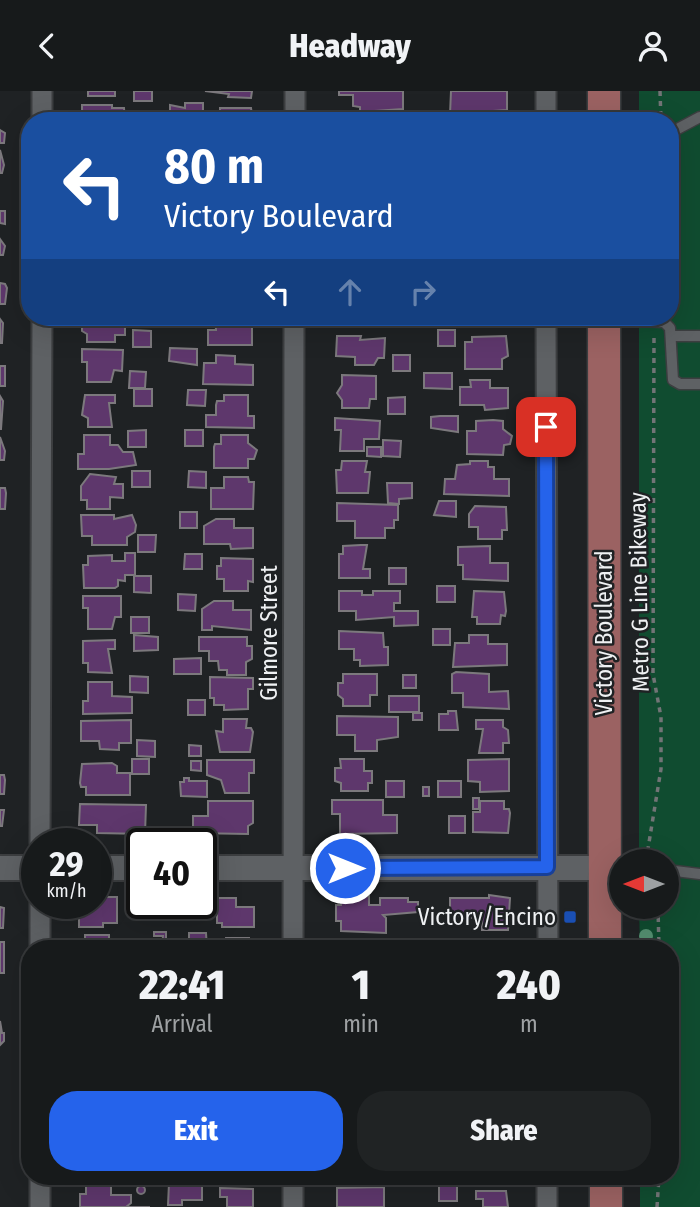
<!DOCTYPE html>
<html lang="en">
<head>
<meta charset="utf-8">
<style>
	:root { --surface:#171a1b; --page:#202324; --text:#f1f3f6; --muted:#9ea1a3; --line:#36383a; --accent:#2563eb }
	body { margin:0; font-family:"Fira Sans Condensed",sans-serif; background:var(--page); color:var(--text); height:100vh; display:flex; flex-direction:column; font-size:26px; white-space:nowrap }
	* { box-sizing:border-box; margin:0 }
	p { font-size:23px; color:var(--muted) }
	.icon { flex:none; width:38px; height:38px; fill:none; stroke:currentColor; stroke-width:2; stroke-linecap:round; stroke-linejoin:round }
	.map { position:relative; flex:1; overflow:hidden }
	.side { position:absolute; left:21px; top:849px; width:658px; height:245px; display:flex; flex-direction:column; background:var(--surface); border-radius:28px; box-shadow:0 7px 28px #0002,0 0 0 2px var(--line) }
	.side>* { flex:none }
	.hud { position:absolute; left:21px; top:21px; width:658px; height:214px; border-radius:28px; box-shadow:0 7px 28px #0002,0 0 0 2px var(--line); background:#1a4fa0; color:#fff; overflow:hidden }
	.needle { width:46px; rotate:270deg }
	.tools { position:absolute; left:609px; top:758px; display:grid; gap:14px }
	.tools a { display:grid; place-items:center; width:70px; height:70px; border-radius:50%; background:var(--surface); box-shadow:0 7px 28px #0002,0 0 0 2px var(--line); font-size:35px }
	.speed { position:absolute; left:21px; top:737px; display:flex; gap:14px; font-size:35px; font-weight:700; text-align:center }
	.speed>* { display:grid; place-content:center; width:91px; height:91px; border-radius:50%; background:var(--surface); box-shadow:0 7px 28px #0002,0 0 0 2px var(--line); line-height:1 }
	.speed small { font-size:18px; font-weight:400 }
	.speed .limit { border:4px solid #111; border-radius:10px; background:#fff; color:#111 }
	.pin { position:absolute; display:grid; place-items:center; width:60px; height:60px; color:#fff; margin:-30px; border-radius:14px; box-shadow:0 4px 10px #0006 }
	.me { position:absolute; width:77px; margin:-38px; rotate:90deg; stroke-linejoin:round; filter:drop-shadow(0 0 5px #0008) }
	.turn { display:flex; align-items:center; gap:24px; height:147px; padding:0 28px; font-size:32px }
	.turn .icon { width:91px; height:91px; stroke-width:2.5 }
	.turn b { display:block; font-size:49px; line-height:60px }
	.lanes { display:flex; align-items:center; height:66px; padding:0 28px; background:#0003; justify-content:center; gap:35px; direction:ltr }
	.lanes .off { opacity:.35 }
	.eta { display:flex; justify-content:space-evenly; align-items:center; height:119px; text-align:center }
	.eta b { font-size:42px; font-weight:800; line-height:49px }
	.action { display:flex; gap:14px; margin-top:auto; padding:14px 28px }
	.action a { flex:1; height:80px; border-radius:28px; background:var(--accent); color:#fff; font-size:28px; font-weight:800; line-height:80px; text-align:center }
	.action a+a { background:var(--page); color:var(--text) }
	header { display:flex; justify-content:space-between; align-items:center; height:91px; padding:0 28px; background:var(--surface); font-size:32px; font-weight:800 }
	.map>svg:first-child { display:block }
</style>
</head>
<body>
<header><svg class="icon" aria-label="back" viewBox="0 0 24 24"><path d="M15 5l-7 7 7 7"/></svg>Headway<svg class="icon" aria-label="person" viewBox="0 0 24 24"><circle cx="12" cy="8" r="4"/><path d="M4 21q1-7 8-7t8 7"/></svg></header>
<div class="map">
<svg width="700" height="1116" viewBox="0 0 700 1116">
	<rect width="100%" height="100%" fill="#1f2224"/>
	<path fill="#104c30" d="M639,0H700V1116H640V1085H670V858L640,857L639,816H667V770H639V226H670V30H639Z"/>
	<g fill="#5e376c" stroke="#7c797d" stroke-width="2">
		<rect x="88" y="0" width="27" height="5"/>
		<rect x="134" y="0" width="18" height="10"/>
		<path d="M205,0H252L251,7L228,6L229,3Z"/>
		<path d="M339,0H403V18L360,21V16L353,15V4H339Z"/>
		<path d="M451,0H507V19L450,23Z"/>
		<path d="M185,12H203V28H170V14L185,17Z"/>
		<path d="M82,14H112V17H124L125,30H88V26H82Z"/>
		<path d="M220,17H251L253,30H209L214,23H220Z"/>
		<path d="M0,39L5,42L4,52H0Z"/>
		<path d="M0,59L4,74L2,82H0Z"/>
		<path d="M0,120H5V133L0,132Z"/>
		<path d="M0,148L5,155L3,164H0Z"/>
		<path d="M0,192L5,193L7,197L5,213H0Z"/>
		<path d="M82,226L125,227V244H115V251H87V243L82,240Z"/>
		<path d="M185,226H202V233L185,232Z"/>
		<path d="M215,226L257,227L256,235H252V254H208V239H216Z"/>
		<path d="M352,226H388L387,234L358,235V229Z"/>
		<path d="M454,226H508V235L463,233V226Z"/>
		<path d="M0,228L3,232L2,252H0Z"/>
		<path d="M133,239L151,240V256H133Z"/>
		<rect x="438" y="239" width="17" height="16"/>
		<path d="M337,245H361L360,249L385,247L384,267H378L374,274H355V266L336,265Z"/>
		<path d="M506,245L508,265L502,268V278H465V251H472V246Z"/>
		<path d="M170,257L197,258V274L169,270Z"/>
		<path d="M82,258L123,259L122,280L114,279L111,291H87V271H82Z"/>
		<path d="M216,264L235,265V273L253,274V294L203,293L204,272H216Z"/>
		<rect x="393" y="264" width="17" height="16"/>
		<rect x="0" y="275" width="5" height="20"/>
		<path d="M130,280L146,281L145,297H129Z"/>
		<path d="M424,282H452V298L424,297Z"/>
		<path d="M342,284L376,285V308H370L369,317H342V309L337,302L342,294Z"/>
		<path d="M470,289H490V297H508V317L485,319L484,314H460V296H471Z"/>
		<rect x="134" y="298" width="18" height="17"/>
		<path d="M188,299H206L205,315L187,314Z"/>
		<path d="M85,304H115V312H109L112,336H88V327L82,324Z"/>
		<path d="M224,304H248V325H254V337L206,336V324H216V314L217,310H224Z"/>
		<path d="M0,305L3,310L1,338H0Z"/>
		<path d="M405,306V323H388V307Z"/>
		<path d="M440,325H458V341L431,337V326Z"/>
		<path d="M335,327L380,330L379,348H364V360H340L341,339H335Z"/>
		<path d="M493,329L503,330V338L512,345L510,353L504,354L503,364L467,363V340H476V330Z"/>
		<path d="M146,339V356H128V340Z"/>
		<rect x="185" y="339" width="18" height="16"/>
		<path d="M84,344H110V354H118L123,361H133L136,374L109,378H78V363H84Z"/>
		<path d="M221,344H248V352L257,359L254,368H248V377H214V356L215,353H221Z"/>
		<path d="M0,346L5,360L4,369H0Z"/>
		<path d="M383,349L401,350L400,366L383,365Z"/>
		<path d="M367,356H381V366L367,365Z"/>
		<path d="M342,370H367L365,381H370L368,402H337L336,379H341Z"/>
		<path d="M470,370H488V376H494V388H509V405L444,403L445,388H455L457,374L470,373Z"/>
		<rect x="132" y="380" width="18" height="16"/>
		<path d="M189,380L206,381V397L188,396Z"/>
		<path d="M90,383L116,386L114,393H123V407L110,406V418H87V409H81V395Z"/>
		<path d="M224,386H248L249,391H254L253,418H211V397H224Z"/>
		<path d="M387,392H412V407L399,408V413L388,412Z"/>
		<path d="M0,397H5L6,402L5,418H0Z"/>
		<path d="M439,410H456V426L434,424Z"/>
		<path d="M337,412L398,414V429H394V437H385V447H355V430H337Z"/>
		<path d="M475,415L506,416L507,439H502V448H478V436H469V423Z"/>
		<rect x="180" y="421" width="17" height="16"/>
		<path d="M81,424H114V428L132,424L136,434L135,441L127,446V454H92V445H82Z"/>
		<path d="M216,428H234V437H253V457L231,458L230,453H204V435Z"/>
		<path d="M138,444H156L155,461H138Z"/>
		<path d="M361,454H367L363,478H370V487H339V463H343V455Z"/>
		<path d="M490,455V472H508V490L463,488V474H458V456Z"/>
		<path d="M125,462H135V484H125V490L118,489V495L115,497H84L83,474H88V465L112,464V470H125Z"/>
		<path d="M185,463H202V478H184Z"/>
		<path d="M221,467L253,468V491L248,490V500H224V488H217V475H221Z"/>
		<rect x="389" y="477" width="17" height="16"/>
		<path d="M134,485H151V502L134,501Z"/>
		<rect x="437" y="495" width="18" height="16"/>
		<path d="M339,500H362V504H373V500H400V512H394V520H418V534L394,535V526L356,529V520H339Z"/>
		<path d="M474,500L504,501L506,520L505,525L501,524L500,533H477V526H472Z"/>
		<path d="M178,503L196,504L195,520L178,519Z"/>
		<path d="M83,505H121V526H115L112,538H88V517H83Z"/>
		<path d="M214,510H233V519H251V539L212,535V539H202V518Z"/>
		<rect x="131" y="526" width="18" height="16"/>
		<rect x="433" y="538" width="17" height="16"/>
		<path d="M339,540L383,542L384,556H388V574L360,575V569H354V558H339Z"/>
		<path d="M134,544L158,546V559L134,560Z"/>
		<path d="M469,544H488V553H507V574L453,576L455,552H469Z"/>
		<path d="M199,546H247V555H252V568L246,571V584H227V579H219L218,570H209V560H199Z"/>
		<path d="M115,549V558H108L112,582L88,581V572H83V550Z"/>
		<path d="M201,567V583H174V568Z"/>
		<path d="M456,581L489,583V601L508,600L509,618L463,616V602H452V583Z"/>
		<path d="M343,583H377V604H370V615H343V608L338,604V592H343Z"/>
		<rect x="403" y="584" width="13" height="13"/>
		<path d="M130,585L148,586V602L130,601Z"/>
		<path d="M210,586L253,587V598H248V618L224,619V614H214V607H210Z"/>
		<path d="M88,591H112V605L132,606V622L83,623V610H88Z"/>
		<rect x="389" y="605" width="30" height="16"/>
		<rect x="188" y="609" width="17" height="15"/>
		<path d="M448,620H456L458,639H439V623H448Z"/>
		<rect x="413" y="622" width="9" height="7"/>
		<path d="M337,625L398,626V646L377,649V660H355V644H337Z"/>
		<path d="M223,628H247L246,637H251L253,641L250,661H220L216,640L223,641Z"/>
		<path d="M131,629V652H119V659L100,658L99,650H81V630Z"/>
		<path d="M476,629H503V636L508,639L509,652H503V662H479L483,638H476Z"/>
		<path d="M137,649L155,650V666L137,665Z"/>
		<path d="M189,654L201,655V665H189Z"/>
		<rect x="132" y="668" width="17" height="15"/>
		<path d="M340,668H364V680H372V692H368V700H341V692L335,690V677H341Z"/>
		<path d="M509,668V700L480,701V691L468,690V669Z"/>
		<path d="M207,669H254V682H249V702H225L221,689L207,684Z"/>
		<path d="M191,670H201V680L191,679Z"/>
		<path d="M112,672L117,675V682H130V704H86V696H81L80,692L82,673Z"/>
		<path d="M0,684H4L5,689L4,703H0Z"/>
		<path d="M184,687H189V690H207V706L181,705L180,691H184Z"/>
		<rect x="386" y="690" width="18" height="16"/>
		<rect x="438" y="690" width="23" height="16"/>
		<rect x="423" y="696" width="6" height="9"/>
		<rect x="473" y="707" width="6" height="11"/>
		<path d="M332,709H383V724H397V742L340,743V723H332Z"/>
		<path d="M208,710H253V732L248,735V743L193,742V725H208Z"/>
		<path d="M480,710H504V718H509L510,722L508,742L473,741V721H480Z"/>
		<path d="M80,713L146,714L145,743L97,742V734H79Z"/>
		<path d="M0,719H4L2,735H0Z"/>
		<rect x="449" y="725" width="16" height="17"/>
		<path d="M489,804L510,807L508,839H482V828L450,824V807H489Z"/>
		<path d="M369,805V814H380V807H408V811H418V821L383,824L386,827V842L341,840V830H336V814H341V806Z"/>
		<path d="M98,806H117V832H103V836H79V816H98Z"/>
		<path d="M129,807H142L145,825L129,824Z"/>
		<path d="M201,807H206L205,825L189,824V812H201Z"/>
		<path d="M217,807H236V816H254V836H222V832H217Z"/>
		<path d="M0,816L4,817L3,837H0Z"/>
		<path d="M154,841H166V858H162L163,845H154Z"/>
		<path d="M189,842H206L207,858H189Z"/>
		<path d="M85,844H109V855L118,858H79L81,853H85Z"/>
		<path d="M226,847H249V858H225Z"/>
		<rect x="445" y="849" width="18" height="9"/>
		<rect x="0" y="851" width="4" height="31"/>
		<path d="M335,851H358V856L371,854L383,858H335Z"/>
		<rect x="481" y="853" width="24" height="5"/>
		<path d="M0,930L2,942H4V950L0,954Z"/>
		<path d="M92,1085H121V1088H98Z"/>
		<path d="M194,1085H253V1088L194,1086Z"/>
		<rect x="339" y="1085" width="31" height="2"/>
		<rect x="389" y="1085" width="29" height="7"/>
		<path d="M470,1085H509V1091L470,1090Z"/>
		<path d="M169,1092H202V1109H182V1114H168Z"/>
		<path d="M86,1094H111V1104H131V1112L126,1116H150H80V1103H86Z"/>
		<rect x="439" y="1094" width="18" height="16"/>
		<circle cx="141" cy="1099" r="4"/>
		<path d="M384,1096V1116H337V1097Z"/>
		<path d="M220,1097L253,1098V1116H227V1106H220Z"/>
		<path d="M476,1100H506L508,1116H483V1108H476Z"/>
	</g>
	<g fill="none" stroke-linecap="round" stroke-linejoin="round">
		<g stroke="#3c3e40" stroke-width="13">
			<g id="service">
				<path d="M670,42L700,26"/>
				<path d="M608,229L664,231L670,237L673,289L680,293H700"/>
				<path d="M671,245H700"/>
				<path d="M667,779L700,783"/>
			</g>
		</g>
		<g stroke="#3c3e40" stroke-width="23">
			<g id="minor">
				<path d="M546,0V30"/>
				<path d="M42,30V0"/>
				<path d="M295,30V0"/>
				<path d="M546,226L548,858"/>
				<path d="M40,752L42,226"/>
				<path d="M40,858V812"/>
				<path d="M293,858L294,226"/>
				<path d="M40,1116V1085"/>
				<path d="M293,1116V1085"/>
				<path d="M547,1116V1085"/>
			</g>
		</g>
		<g stroke="#3c3e40" stroke-width="28">
			<g id="tertiary">
				<path d="M0,777H37"/>
				<path d="M96,777H142"/>
				<path d="M201,777H605"/>
			</g>
		</g>
		<g stroke="#3c3e40" stroke-width="35">
			<g id="primary">
				<path d="M604,0V30"/>
				<path d="M604,226L605,858"/>
				<path d="M606,1116V1085"/>
			</g>
		</g>
		<g stroke="#727476" stroke-width="3.5" stroke-dasharray="5 5" stroke-linecap="butt">
			<path d="M660,0L661,30"/>
			<path d="M646,770L661,678V626L653,583L654,242"/>
			<path d="M658,816L659,858"/>
			<path d="M657,1116L659,1085"/>
		</g>
		<use href="#service" stroke="#5e6164" stroke-width="10"/>
		<use href="#minor" stroke="#5e6164" stroke-width="19"/>
		<use href="#tertiary" stroke="#5e6164" stroke-width="24"/>
		<use href="#primary" stroke="#9b6262" stroke-width="32"/>
	</g>
	<circle fill="#559072" cx="646" cy="845" r="7"/>
	<g fill="none" stroke-linecap="round" stroke-linejoin="round">
		<g stroke="#184099" stroke-width="18">
			<path id="route" d="M345,777L547,776L546,336"/>
		</g>
		<use href="#route" stroke="#2563eb" stroke-width="12"/>
	</g>
	<rect fill="#1a4fb4" stroke="#1f2224" stroke-width="2.5" x="563" y="819" width="14" height="14" rx="3.5"/>
	<g text-anchor="middle" stroke-width="5" stroke-linejoin="round" paint-order="stroke">
		<g font-size="23" fill="#eff1f3" stroke="#1f2224">
			<text transform="translate(639 501) rotate(-91)" y="8">Metro G Line Bikeway</text>
			<text transform="translate(269 542) rotate(-90)" y="8">Gilmore Street</text>
			<text transform="translate(604 542) rotate(-90)" y="8">Victory Boulevard</text>
		</g>
		<g font-size="23" fill="#eff1f3" stroke="#1f2224" text-anchor="end">
			<text x="556" y="834">Victory/Encino</text>
		</g>
	</g>
</svg>
<div class="tools">
<a><svg class="needle" viewBox="-14 -14 28 28"><path d="M0-13l5 13h-10z" fill="#e53935"/><path d="M0 13l5-13h-10z" fill="#9ea1a3"/></svg></a>
</div>
<div class="speed"><div>29<small>km/h</small></div><div class="limit">40</div></div>
<div class="pin" style="left:546px;top:336px;background:#d93025"><svg class="icon" aria-label="arrive" viewBox="0 0 24 24"><path d="M6 21V4h12l-3 4 3 4H6"/></svg></div>
<svg class="me" style="left:345px;top:777px" viewBox="-20 -20 40 40"><circle r="17" fill="#2563eb" stroke="#fff" stroke-width="3"/><path d="M0-11L8 9 0 5-8 9z" fill="#fff"/></svg>
<div class="hud">
<div class="turn"><svg class="icon" aria-label="left" viewBox="0 0 24 24"><path d="M17 20v-9H6M10 6l-5 5 5 5"/></svg><div><b>80 m</b>Victory Boulevard</div></div>
<div class="lanes"><svg class="icon" aria-label="left" viewBox="0 0 24 24"><path d="M17 20v-9H6M10 6l-5 5 5 5"/></svg><svg class="icon off" aria-label="ahead" viewBox="0 0 24 24"><path d="M12 20V5M6 11l6-6 6 6"/></svg><svg class="icon off" aria-label="right" viewBox="0 0 24 24"><path d="M7 20v-9h11M14 6l5 5-5 5"/></svg></div>
</div>
<section class="side">
<div class="eta">
<div><b>22:41</b><p>Arrival</p></div>
<div><b>1</b><p>min</p></div>
<div><b>240</b><p>m</p></div>
</div>
<div class="action"><a>Exit</a><a>Share</a></div>
</section>
</div>
</body>
</html>
